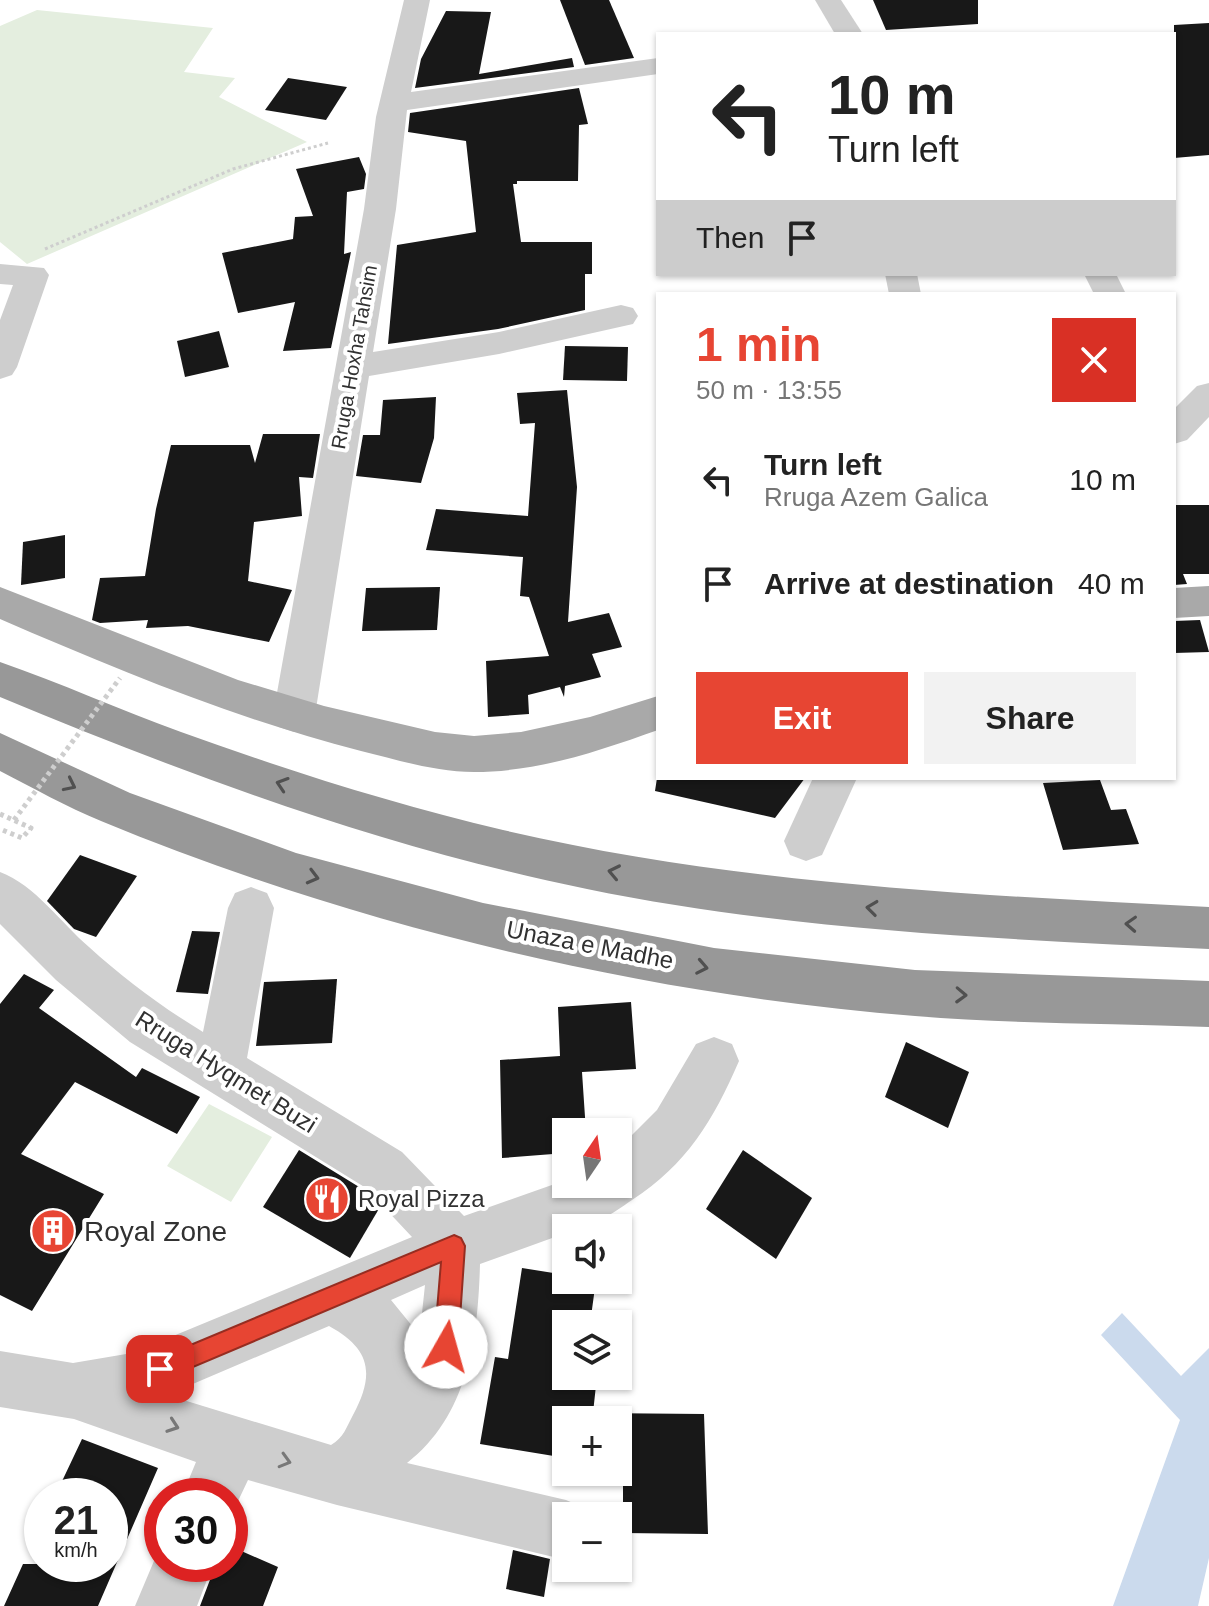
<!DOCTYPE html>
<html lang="en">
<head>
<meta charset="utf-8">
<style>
	:root { --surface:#fff; --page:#f2f2f2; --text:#222; --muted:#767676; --accent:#e74533 }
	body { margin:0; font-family:Helvetica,sans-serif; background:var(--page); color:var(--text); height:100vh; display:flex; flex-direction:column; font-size:30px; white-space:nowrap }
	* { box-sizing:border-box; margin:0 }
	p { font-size:26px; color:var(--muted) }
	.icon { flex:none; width:44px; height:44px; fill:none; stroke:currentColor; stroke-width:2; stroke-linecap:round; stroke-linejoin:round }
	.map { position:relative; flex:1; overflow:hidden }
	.drawer { position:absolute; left:656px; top:292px; width:520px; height:488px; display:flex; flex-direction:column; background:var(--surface); border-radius:0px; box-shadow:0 2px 6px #0004 }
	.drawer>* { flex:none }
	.hud { position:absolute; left:656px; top:32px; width:520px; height:244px; border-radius:0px; box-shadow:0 2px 6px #0004; background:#fff; color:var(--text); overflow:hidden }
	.needle { width:52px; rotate:13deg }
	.buttons { position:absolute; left:552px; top:1118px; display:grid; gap:16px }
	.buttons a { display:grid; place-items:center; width:80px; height:80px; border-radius:0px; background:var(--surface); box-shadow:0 2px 6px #0004; font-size:40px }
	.speed { position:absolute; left:24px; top:1478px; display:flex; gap:16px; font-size:40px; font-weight:700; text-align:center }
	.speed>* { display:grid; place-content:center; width:104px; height:104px; border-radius:50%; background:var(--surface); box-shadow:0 2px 6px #0004; line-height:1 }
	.speed small { font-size:20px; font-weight:400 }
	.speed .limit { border:12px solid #d22; background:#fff; color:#111 }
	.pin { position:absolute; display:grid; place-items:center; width:68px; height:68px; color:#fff; margin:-34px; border-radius:16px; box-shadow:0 4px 12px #0006 }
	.me { position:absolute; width:88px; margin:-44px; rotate:7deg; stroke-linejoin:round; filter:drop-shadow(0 0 6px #0008) }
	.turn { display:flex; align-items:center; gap:28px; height:168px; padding:0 40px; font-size:36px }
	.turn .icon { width:104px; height:104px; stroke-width:2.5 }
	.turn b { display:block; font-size:56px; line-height:68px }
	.then { display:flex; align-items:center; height:76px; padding:0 40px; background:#0003; gap:16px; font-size:30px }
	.round { display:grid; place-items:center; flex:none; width:84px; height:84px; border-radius:0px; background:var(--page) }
	.head { display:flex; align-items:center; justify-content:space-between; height:136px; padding:0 40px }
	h1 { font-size:48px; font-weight:800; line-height:60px; color:var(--accent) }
	.cta { display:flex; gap:16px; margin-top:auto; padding:16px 40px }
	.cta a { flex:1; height:92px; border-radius:0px; background:var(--accent); color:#fff; font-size:32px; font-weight:800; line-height:92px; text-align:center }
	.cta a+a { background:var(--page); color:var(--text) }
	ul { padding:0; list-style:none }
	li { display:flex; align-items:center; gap:24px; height:104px; padding:0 40px }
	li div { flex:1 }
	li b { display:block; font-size:30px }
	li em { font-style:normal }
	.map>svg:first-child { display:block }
</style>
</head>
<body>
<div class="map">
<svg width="1209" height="1606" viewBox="0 0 1209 1606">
	<rect width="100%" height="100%" fill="#fff"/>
	<g fill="#e4eedf">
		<path d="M37,10L213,28L184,72L235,78L219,97L307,142L27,264L0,242V26Z"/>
		<path d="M209,1104L272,1137L231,1202L167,1166Z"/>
	</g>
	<path fill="#cbdaed" d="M1122,1313L1181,1376L1209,1348V1558L1198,1606H1113L1180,1420L1101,1335Z"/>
	<g fill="#181818">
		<path d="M560,0H609L634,58L585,65Z"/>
		<path d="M873,0H978V24L886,30Z"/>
		<path d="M446,11L491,12L479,74L572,58L574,67L415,88L421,59Z"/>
		<path d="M1209,23V155L1174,158V25Z"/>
		<path d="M288,78L347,87L326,120L265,110Z"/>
		<path d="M579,88L588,124L579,125L578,181H517V184H513L521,242H592V274H585V310L498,329L388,344L397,245L476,232L466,141L408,132L410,113Z"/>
		<path d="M359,157L366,174L364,189L347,192L344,254L351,252L331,348L283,351L295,302L238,313L222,253L293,239L295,217L313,216L296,169Z"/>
		<path d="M219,331L229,367L185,377L177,341Z"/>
		<path d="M565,346L628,347L627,381L563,380Z"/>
		<path d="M567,390L577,487L568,622L609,613L622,647L592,654L601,677L565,686L564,697L560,687L528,695L529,714L488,717L486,661L549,656L529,597L520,596L523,557L426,550L436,509L528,516L535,423L520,424L517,393Z"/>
		<path d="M436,397L434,438L421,483L356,476L363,435H380L383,400Z"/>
		<path d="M263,434H320L313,478L299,477L302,516L254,522L248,581L292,590L269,642L188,626L146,628L148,620L100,623L92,620L100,578L145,576L156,509L171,445H250L255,463Z"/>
		<path d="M1174,505H1209V574H1183L1187,584L1174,585Z"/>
		<path d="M65,535V578L21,585L23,542Z"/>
		<path d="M440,587L437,630L362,631L366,588Z"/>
		<path d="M1200,620L1209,652L1174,653V621Z"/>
		<path d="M657,778H805L775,818L655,791Z"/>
		<path d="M1100,780L1111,810L1126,809L1139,844L1063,850L1043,783Z"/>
		<path d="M80,855L137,876L96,937L74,929L47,901Z"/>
		<path d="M192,931L220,932L208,994L176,992Z"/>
		<path d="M24,974L54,990L39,1008L136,1077L142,1068L200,1097L177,1134L75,1082L21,1154L104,1194L32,1311L0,1295V1004Z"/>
		<path d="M337,979L332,1043L256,1046L264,982Z"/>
		<path d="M631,1002L636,1069L582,1072L586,1132H566V1153L502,1158L500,1060L560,1056L558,1007Z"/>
		<path d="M906,1042L969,1072L948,1128L885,1097Z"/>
		<path d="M299,1150L364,1190L380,1207L350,1258L263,1207Z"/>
		<path d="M743,1150L812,1198L776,1259L706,1209Z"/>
		<path d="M522,1268L566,1275V1280H596L590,1324H566V1376H597L593,1413L704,1414L708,1534L623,1533V1467L618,1466V1420H566V1458L480,1444L495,1357L508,1359Z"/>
		<path d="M82,1439L158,1468L98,1606H4L23,1564H110V1496H55Z"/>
		<path d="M230,1546L278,1567L263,1606H200L216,1564H230Z"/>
		<path d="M513,1550L550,1559L544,1597L506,1589Z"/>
	</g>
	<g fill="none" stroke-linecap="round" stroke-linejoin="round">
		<path stroke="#cecece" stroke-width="3" stroke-dasharray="3 3" stroke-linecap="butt" d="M45,249L233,169L328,143"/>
		<path stroke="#cecece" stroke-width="5" stroke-dasharray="4 4" stroke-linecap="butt" d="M0,814L31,828L22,838L0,829"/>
		<g fill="#cecece" fill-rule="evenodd">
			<path d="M404,0H430L411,92L658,58V74L407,110L396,209L373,352L499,332L621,305L633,308L638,316L633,324L499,354L369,376L315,715L309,727L294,732L279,727L273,715L364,209L376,117Z"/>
			<path d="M815,0H841L863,34H835Z"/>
			<path d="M0,264L44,268L49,275L17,367L12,375L0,379V320L13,285L0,284Z"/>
			<path d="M885,274H917L921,294H889Z"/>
			<path d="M1084,274H1116L1126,294H1094Z"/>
			<path d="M1209,383V417L1187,440L1174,444V409L1197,386Z"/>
			<path d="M813,778H857L822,855L806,861L790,855L784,841Z"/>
			<path d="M0,872C35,885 61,923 89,947C124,979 162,1007 203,1032L228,908L235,893L251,887L267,893L274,908L247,1058L402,1152L464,1216L566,1180V1184H618V1149L657,1110L696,1044L714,1037L732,1044L739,1061C713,1121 687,1164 632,1200C612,1214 592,1228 566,1228V1233L480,1264C478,1336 469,1415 407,1463L566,1500L587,1509L590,1516H566V1560L337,1505L248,1480L230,1518V1496H182L196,1462L74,1419L0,1407V1351L73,1363L132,1353L412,1237L366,1188L130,1042L56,980L0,924ZM425,1285L419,1341L413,1327L391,1300ZM329,1326C371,1349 375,1374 353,1415C346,1428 344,1437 331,1445L167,1395Z"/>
			<path d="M162,1542V1564H213L197,1606H135Z"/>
		</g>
		<g fill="#a9a9a9" fill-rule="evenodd">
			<path d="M1209,586V616L1174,618V588Z"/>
			<path d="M0,587L238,680L324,706L435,732L474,736L521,732L590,717L658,696V730C599,751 538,772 474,772C436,772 398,760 361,751C236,719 118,670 0,619Z"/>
		</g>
		<g fill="#989898" fill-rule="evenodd">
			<path d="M0,662C61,683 120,710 181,732C286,770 393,804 503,830C735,884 972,895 1209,907V949C1001,939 792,931 587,889C385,848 190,776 0,697Z"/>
			<path d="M0,733L130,793L296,853L483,903L714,948L915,970L1209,981V1027C1111,1023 1012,1024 915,1016C641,994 355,926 101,821C67,807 33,788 0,771Z"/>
		</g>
		<path stroke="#cecece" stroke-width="5" stroke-dasharray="4 4" stroke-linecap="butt" d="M14,820L120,678"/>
	</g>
	<defs><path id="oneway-chevron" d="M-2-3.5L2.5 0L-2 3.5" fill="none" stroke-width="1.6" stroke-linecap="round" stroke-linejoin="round" transform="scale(2)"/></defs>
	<g stroke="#505050">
		<use href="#oneway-chevron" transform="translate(282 784) rotate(-162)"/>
		<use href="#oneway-chevron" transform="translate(70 785) rotate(26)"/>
		<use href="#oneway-chevron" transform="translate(614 872) rotate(-168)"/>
		<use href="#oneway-chevron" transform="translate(313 877) rotate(15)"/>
		<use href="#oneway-chevron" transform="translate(872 908) rotate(-173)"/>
		<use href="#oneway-chevron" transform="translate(1131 924) rotate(-177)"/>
		<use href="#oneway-chevron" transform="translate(702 967) rotate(11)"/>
		<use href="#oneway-chevron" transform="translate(961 995) rotate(2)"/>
	</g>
	<g stroke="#787878">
		<use href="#oneway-chevron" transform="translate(173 1426) rotate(19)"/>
		<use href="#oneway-chevron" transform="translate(285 1461) rotate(16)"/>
	</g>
	<path fill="#e74533" stroke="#962d21" stroke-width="2" d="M454,1235L461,1238L465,1246L458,1347L454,1355L446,1359L438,1355L434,1347L441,1262L160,1381L152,1377L149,1369L152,1361Z"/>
	<defs>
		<g id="restaurant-disc" transform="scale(2.3)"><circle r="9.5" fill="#e74533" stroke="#fff"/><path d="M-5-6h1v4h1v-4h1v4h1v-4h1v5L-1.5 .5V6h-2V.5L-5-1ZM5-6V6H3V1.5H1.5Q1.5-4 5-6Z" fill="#fff"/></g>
		<g id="building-disc" transform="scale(2.3)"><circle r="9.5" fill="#e74533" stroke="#fff"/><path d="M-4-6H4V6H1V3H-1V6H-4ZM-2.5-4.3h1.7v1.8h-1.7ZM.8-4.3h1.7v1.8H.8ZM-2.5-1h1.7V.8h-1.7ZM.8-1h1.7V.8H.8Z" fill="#fff"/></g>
	</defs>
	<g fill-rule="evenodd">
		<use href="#restaurant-disc" x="327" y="1199"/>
		<use href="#building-disc" x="53" y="1231"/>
	</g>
	<g text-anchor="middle" stroke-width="8" stroke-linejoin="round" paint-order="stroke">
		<g font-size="20" fill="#313131" stroke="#fff">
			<text transform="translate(354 357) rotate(-80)" y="7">Rruga Hoxha Tahsim</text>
		</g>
		<g font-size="24" fill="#313131" stroke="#fff">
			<text transform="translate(590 945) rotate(11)" y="8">Unaza e Madhe</text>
			<text transform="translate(226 1072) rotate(32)" y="8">Rruga Hyqmet Buzi</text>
		</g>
		<g font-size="24" fill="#313131" stroke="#fff" text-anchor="start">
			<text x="358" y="1207">Royal Pizza</text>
		</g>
		<g font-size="28" fill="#313131" stroke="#fff" text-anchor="start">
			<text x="84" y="1241">Royal Zone</text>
		</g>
	</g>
</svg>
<div class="buttons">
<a><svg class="needle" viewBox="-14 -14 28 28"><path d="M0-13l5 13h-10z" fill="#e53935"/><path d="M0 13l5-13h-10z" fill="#767676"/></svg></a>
<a><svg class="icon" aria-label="sound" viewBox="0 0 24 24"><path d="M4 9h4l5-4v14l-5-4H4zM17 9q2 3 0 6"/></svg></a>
<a><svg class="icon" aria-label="layers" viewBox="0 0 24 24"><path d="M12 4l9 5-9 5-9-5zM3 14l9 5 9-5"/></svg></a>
<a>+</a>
<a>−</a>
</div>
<div class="speed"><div>21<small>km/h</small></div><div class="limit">30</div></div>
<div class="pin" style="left:160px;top:1369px;background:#d93025"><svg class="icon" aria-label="arrive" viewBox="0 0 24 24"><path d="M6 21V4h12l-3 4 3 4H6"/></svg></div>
<svg class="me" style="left:446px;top:1347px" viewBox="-20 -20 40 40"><circle r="19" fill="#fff"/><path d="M0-13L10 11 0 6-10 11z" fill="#e74533"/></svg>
<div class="hud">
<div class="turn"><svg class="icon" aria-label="left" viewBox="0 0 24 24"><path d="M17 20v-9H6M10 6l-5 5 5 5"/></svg><div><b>10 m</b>Turn left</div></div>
<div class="then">Then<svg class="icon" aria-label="arrive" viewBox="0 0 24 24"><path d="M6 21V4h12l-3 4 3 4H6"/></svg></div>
</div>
<section class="drawer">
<div class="head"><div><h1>1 min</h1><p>50 m · 13:55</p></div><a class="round" style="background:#d93025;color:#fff"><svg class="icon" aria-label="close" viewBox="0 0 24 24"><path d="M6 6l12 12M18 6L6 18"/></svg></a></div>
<ul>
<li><svg class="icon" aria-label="left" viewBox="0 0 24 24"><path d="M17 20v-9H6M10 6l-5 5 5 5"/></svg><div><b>Turn left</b><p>Rruga Azem Galica</p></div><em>10 m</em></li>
<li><svg class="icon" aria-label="arrive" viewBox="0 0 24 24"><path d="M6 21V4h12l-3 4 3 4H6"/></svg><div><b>Arrive at destination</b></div><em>40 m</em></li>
</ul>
<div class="cta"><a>Exit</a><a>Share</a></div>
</section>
</div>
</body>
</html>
